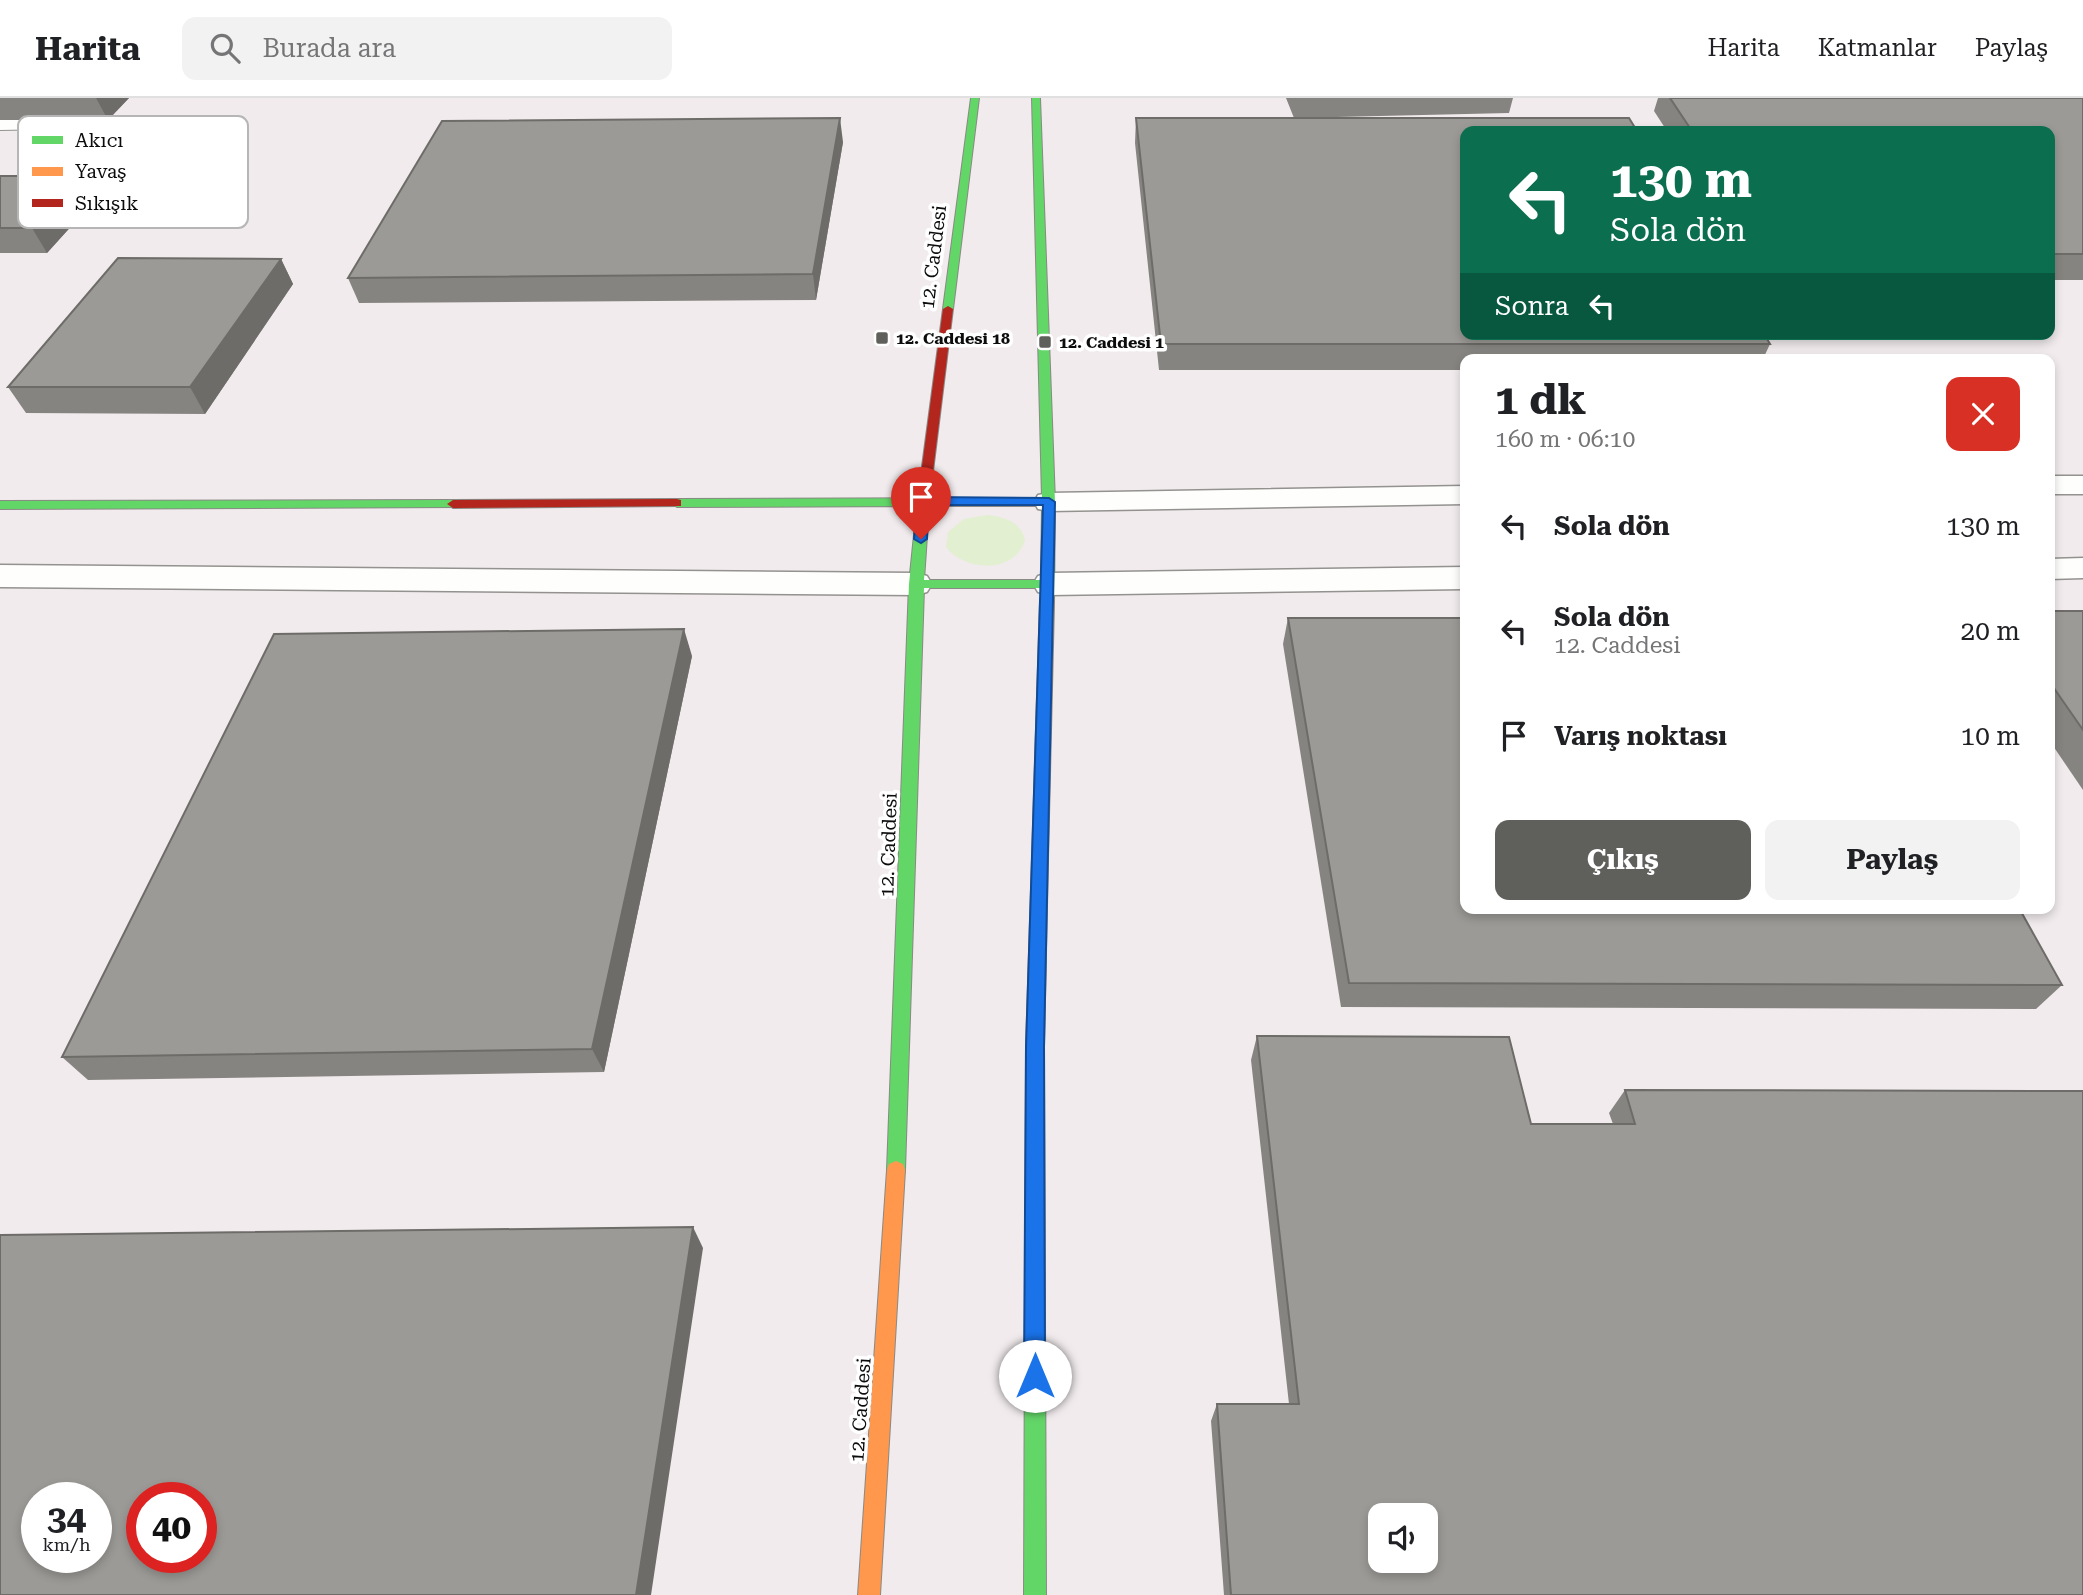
<!DOCTYPE html>
<html lang="tr">
<head>
<meta charset="utf-8">
<style>
	:root { --surface:#fff; --page:#f2f2f2; --text:#202124; --muted:#757577; --line:#e0e0e0; --accent:#5f5f5c }
	body { margin:0; font-family:"Roboto Serif",serif; background:var(--page); color:var(--text); height:100vh; display:flex; flex-direction:column; font-size:26px; white-space:nowrap }
	* { box-sizing:border-box; margin:0 }
	p { font-size:23px; color:var(--muted) }
	.icon { flex:none; width:38px; height:38px; fill:none; stroke:currentColor; stroke-width:2; stroke-linecap:round; stroke-linejoin:round }
	.map { position:relative; flex:1; overflow:hidden }
	.details { position:absolute; left:1460px; top:256px; width:595px; height:560px; display:flex; flex-direction:column; background:var(--surface); border-radius:14px; box-shadow:0 4px 10px #0003 }
	.details>* { flex:none }
	.top-card { position:absolute; left:1460px; top:28px; width:595px; height:214px; border-radius:14px; box-shadow:0 4px 10px #0003; background:#0b6e4f; color:#fff; overflow:hidden }
	.buttons { position:absolute; left:1368px; top:1405px; display:grid; gap:14px }
	.buttons a { display:grid; place-items:center; width:70px; height:70px; border-radius:14px; background:var(--surface); box-shadow:0 4px 10px #0003; font-size:35px }
	.speed { position:absolute; left:21px; top:1384px; display:flex; gap:14px; font-size:35px; font-weight:700; text-align:center }
	.speed>* { display:grid; place-content:center; width:91px; height:91px; border-radius:50%; background:var(--surface); box-shadow:0 4px 10px #0003; line-height:1 }
	.speed small { font-size:18px; font-weight:400 }
	.speed .limit { border:10px solid #d22; background:#fff; color:#111 }
	.pin { position:absolute; display:grid; place-items:center; width:60px; height:60px; color:#fff; margin:-72px -30px; border-radius:50% 50% 50% 0; rotate:-45deg; box-shadow:0 0 7px #0007 }
	.pin .icon { rotate:45deg }
	.me { position:absolute; width:77px; margin:-38px; rotate:0deg; stroke-linejoin:round; filter:drop-shadow(0 0 5px #0008) }
	.turn { display:flex; align-items:center; gap:24px; height:147px; padding:0 35px; font-size:32px }
	.turn .icon { width:91px; height:91px; stroke-width:2.5 }
	.turn b { display:block; font-size:49px; line-height:60px }
	.then { display:flex; align-items:center; height:66px; padding:0 35px; background:#0003; gap:14px; font-size:26px }
	.round { display:grid; place-items:center; flex:none; width:74px; height:74px; border-radius:14px; background:var(--page) }
	.overview { display:flex; align-items:center; justify-content:space-between; height:119px; padding:0 35px }
	h1 { font-size:42px; font-weight:700; line-height:52px }
	.cta { display:flex; gap:14px; margin-top:auto; padding:14px 35px }
	.cta a { flex:1; height:80px; border-radius:14px; background:var(--accent); color:#fff; font-size:28px; font-weight:700; line-height:80px; text-align:center }
	.cta a+a { background:var(--page); color:var(--text) }
	ul { padding:0; list-style:none }
	li { display:flex; align-items:center; gap:21px; height:105px; padding:0 35px }
	li div { flex:1 }
	li b { display:block; font-size:26px }
	li em { font-style:normal }
	header { display:flex; align-items:center; gap:42px; box-sizing:border-box; height:98px; padding:0 35px; background:var(--surface); border-bottom:2px solid var(--line) }
	header strong { font-size:33px }
	nav { display:flex; gap:38px; margin-inline-start:auto; font-size:24px }
	.search { width:490px; height:63px; background:var(--page); display:flex; align-items:center; gap:18px; box-sizing:border-box; padding:0 24px; border-radius:14px; color:var(--muted); font-size:26px }
	.map>svg:first-child { display:block }
</style>
</head>
<body>
<header>
<strong>Harita</strong>
<div class="search"><svg class="icon" aria-label="search" viewBox="0 0 24 24"><circle cx="10" cy="10" r="6"/><path d="M15 15l6 6"/></svg>Burada ara</div>
<nav><a>Harita</a><a>Katmanlar</a><a>Paylaş</a></nav>
</header>
<div class="map">
<svg width="2083" height="1497" viewBox="0 0 2083 1497">
	<rect width="100%" height="100%" fill="#faf8f0"/>
	<path fill="#f1ebed" fill-rule="evenodd" d="M0,0H2083V1497H0ZM1465,33H2049V236H1465ZM1465,261H2049V810H1465ZM37,1400H96V1460H37ZM142,1400H201V1460H142ZM1381,1418H1426V1463H1381Z"/>
	<path fill="#e2efd0" d="M987,417C1005,419 1021,424 1025,442C1015,476 965,474 946,449L948,434L964,421Z"/>
	<g fill="none" stroke-linecap="round" stroke-linejoin="round">
		<g stroke="#93928f" stroke-width="2">
			<path id="lane" d="M101,21L107,22L110,26L107,30L0,32V22Z"/>
		</g>
		<g stroke="#93928f" stroke-width="3">
			<g id="street">
				<rect x="2049" y="378" width="34" height="18"/>
				<path d="M1465,388V406L1049,413L1038,411L1034,404L1038,397L1049,395Z"/>
				<path d="M2083,460V480L2049,481V461Z"/>
				<path d="M0,467L916,475L927,478L932,486L927,494L916,497L0,489Z"/>
				<path d="M1465,469V491L1049,497L1038,494L1033,486L1038,478L1049,475Z"/>
			</g>
		</g>
		<g stroke="#8a8985" stroke-width="2">
			<g id="fast">
				<path d="M971,0H979L953,211L948,214L943,211Z"/>
				<path d="M1032,0H1040L1055,404L1054,505L1052,508H1042L1041,490H924L905,1072L903,1078L896,1081L889,1078L887,1072L909,486L917,408L677,409L671,405L677,401L1042,400ZM929,408H1042L1041,482H924Z"/>
				<path d="M453,402L457,403V409L0,411V403Z"/>
				<path d="M1040,755L1046,757L1048,761L1044,949L1046,1497H1024L1026,949L1032,761L1034,757Z"/>
			</g>
		</g>
		<g stroke="#8a8985" stroke-width="2">
			<g id="slow">
				<path d="M1047,501L1054,505L1048,761L1046,765H1034L1032,761L1040,505Z"/>
				<path d="M896,1063L903,1066L905,1072L880,1497H858L887,1072L889,1066Z"/>
			</g>
		</g>
		<g stroke="#8a8985" stroke-width="2">
			<g id="jam">
				<path d="M948,208L953,211L929,406L923,410L917,406L943,211Z"/>
				<path d="M677,401L681,402V408L453,410L447,406L453,402Z"/>
			</g>
		</g>
		<use href="#lane" fill="#fefefd" fill-rule="evenodd"/>
		<use href="#street" fill="#fefefd" fill-rule="evenodd"/>
		<use href="#fast" fill="#63d668" fill-rule="evenodd"/>
		<use href="#slow" fill="#ff974d" fill-rule="evenodd"/>
		<use href="#jam" fill="#b3261e" fill-rule="evenodd"/>
	</g>
	<g fill="#868481">
		<path d="M0,0H129L108,22H0Z"/>
		<path d="M1286,0H1513L1509,15L1294,20Z"/>
		<path d="M1658,0H2083V182H2049V33H1667L1654,13Z"/>
		<path d="M1136,20L1770,246L1763,261H1465V272H1159L1135,45Z"/>
		<path d="M843,44L816,202L359,205L348,180Z"/>
		<path d="M0,78L94,103L47,155H0Z"/>
		<path d="M281,161L293,186L205,316L26,315L8,289Z"/>
		<path d="M2049,513H2083V692L2049,642Z"/>
		<path d="M1288,520L2062,887L2036,911L1341,909L1283,546Z"/>
		<path d="M692,558L604,974L88,982L62,959Z"/>
		<path d="M1257,938L1531,1026H1613L1609,1015L1625,992L2083,1497H1224L1211,1323L1217,1306H1289L1251,962Z"/>
	</g>
	<g fill="#6d6c69">
		<path d="M96,0H129L108,22Z"/>
		<path d="M840,20L843,44L816,202L813,176Z"/>
		<path d="M81,78L94,103L47,155L32,130Z"/>
		<path d="M281,161L293,186L205,316L190,289Z"/>
		<path d="M684,531L692,558L604,974L592,951Z"/>
		<path d="M693,1129L703,1150L651,1497H636Z"/>
	</g>
	<g fill="#9c9a96" stroke="#6d6c69" stroke-width="2" fill-rule="evenodd">
		<path d="M1670,0H2083V156H2049V33H1692Z"/>
		<path d="M840,20L813,176L348,180L442,23Z"/>
		<path d="M1136,20H1629L1637,33H1465V236H1764L1770,246H1161Z"/>
		<path d="M0,78H81L32,130H0Z"/>
		<path d="M118,160L281,161L190,289H8Z"/>
		<path d="M2049,513H2083V632L2049,583Z"/>
		<path d="M1288,520H1465V810H2019L2062,887L1349,885Z"/>
		<path d="M684,531L592,951L62,959L274,536Z"/>
		<path d="M1257,938L1509,939L1531,1026H1635L1625,992L2083,993V1497H1231L1217,1306H1299ZM1381,1418H1426V1463H1381Z"/>
		<path d="M693,1129L636,1497H0V1137ZM37,1400H96V1460H37ZM142,1400H201V1460H142Z"/>
	</g>
	<path fill="#1a73e8" stroke="#114b97" stroke-width="2" d="M923,399L1049,400L1055,404L1044,949L1045,1278L1042,1285L1035,1288L1028,1285L1024,1278L1026,949L1043,407H929L927,441L921,445L914,441L917,403Z"/>
	<g fill="#5f5f5c" stroke="#fff" stroke-width="2.5">
		<rect x="875" y="233" width="14" height="14" rx="3.5"/>
		<rect x="1038" y="237" width="14" height="14" rx="3.5"/>
	</g>
	<g text-anchor="middle" stroke-width="7" stroke-linejoin="round" paint-order="stroke">
		<g font-size="16" font-weight="bold" fill="#0c0c0c" stroke="#fff" text-anchor="start">
			<text x="896" y="246">12. Caddesi 18</text>
			<text x="1059" y="250">12. Caddesi 1</text>
		</g>
		<g font-size="19" fill="#0c0c0c" stroke="#fff">
			<text transform="translate(933 159) rotate(-83)" y="7">12. Caddesi</text>
			<text transform="translate(888 747) rotate(-88)" y="7">12. Caddesi</text>
			<text transform="translate(860 1312) rotate(-86)" y="7">12. Caddesi</text>
		</g>
	</g>
	<rect x="18" y="18" width="230" height="112" rx="10" fill="#fff" stroke="#b6b6b6" stroke-width="2"/>
	<rect x="32" y="38" width="31" height="8" fill="#63d668"/>
	<rect x="32" y="69" width="31" height="9" fill="#ff974d"/>
	<rect x="32" y="101" width="31" height="8" fill="#b3261e"/>
	<g font-size="19" fill="#0c0c0c">
		<text x="75" y="49">Akıcı</text>
		<text x="75" y="80">Yavaş</text>
		<text x="75" y="112">Sıkışık</text>
	</g>
</svg>
<div class="buttons">
<a><svg class="icon" aria-label="sound" viewBox="0 0 24 24"><path d="M4 9h4l5-4v14l-5-4H4zM17 9q2 3 0 6"/></svg></a>
</div>
<div class="speed"><div>34<small>km/h</small></div><div class="limit">40</div></div>
<div class="pin" style="left:921px;top:441px;background:#d93025"><svg class="icon" aria-label="arrive" viewBox="0 0 24 24"><path d="M6 21V4h12l-3 4 3 4H6"/></svg></div>
<svg class="me" style="left:1035px;top:1278px" viewBox="-20 -20 40 40"><circle r="19" fill="#fff"/><path d="M0-13L10 11 0 6-10 11z" fill="#1a73e8"/></svg>
<div class="top-card">
<div class="turn"><svg class="icon" aria-label="left" viewBox="0 0 24 24"><path d="M17 20v-9H6M10 6l-5 5 5 5"/></svg><div><b>130 m</b>Sola dön</div></div>
<div class="then">Sonra<svg class="icon" aria-label="left" viewBox="0 0 24 24"><path d="M17 20v-9H6M10 6l-5 5 5 5"/></svg></div>
</div>
<section class="details">
<div class="overview"><div><h1>1 dk</h1><p>160 m · 06:10</p></div><a class="round" style="background:#d93025;color:#fff"><svg class="icon" aria-label="close" viewBox="0 0 24 24"><path d="M6 6l12 12M18 6L6 18"/></svg></a></div>
<ul>
<li><svg class="icon" aria-label="left" viewBox="0 0 24 24"><path d="M17 20v-9H6M10 6l-5 5 5 5"/></svg><div><b>Sola dön</b></div><em>130 m</em></li>
<li><svg class="icon" aria-label="left" viewBox="0 0 24 24"><path d="M17 20v-9H6M10 6l-5 5 5 5"/></svg><div><b>Sola dön</b><p>12. Caddesi</p></div><em>20 m</em></li>
<li><svg class="icon" aria-label="arrive" viewBox="0 0 24 24"><path d="M6 21V4h12l-3 4 3 4H6"/></svg><div><b>Varış noktası</b></div><em>10 m</em></li>
</ul>
<div class="cta"><a>Çıkış</a><a>Paylaş</a></div>
</section>
</div>
</body>
</html>
